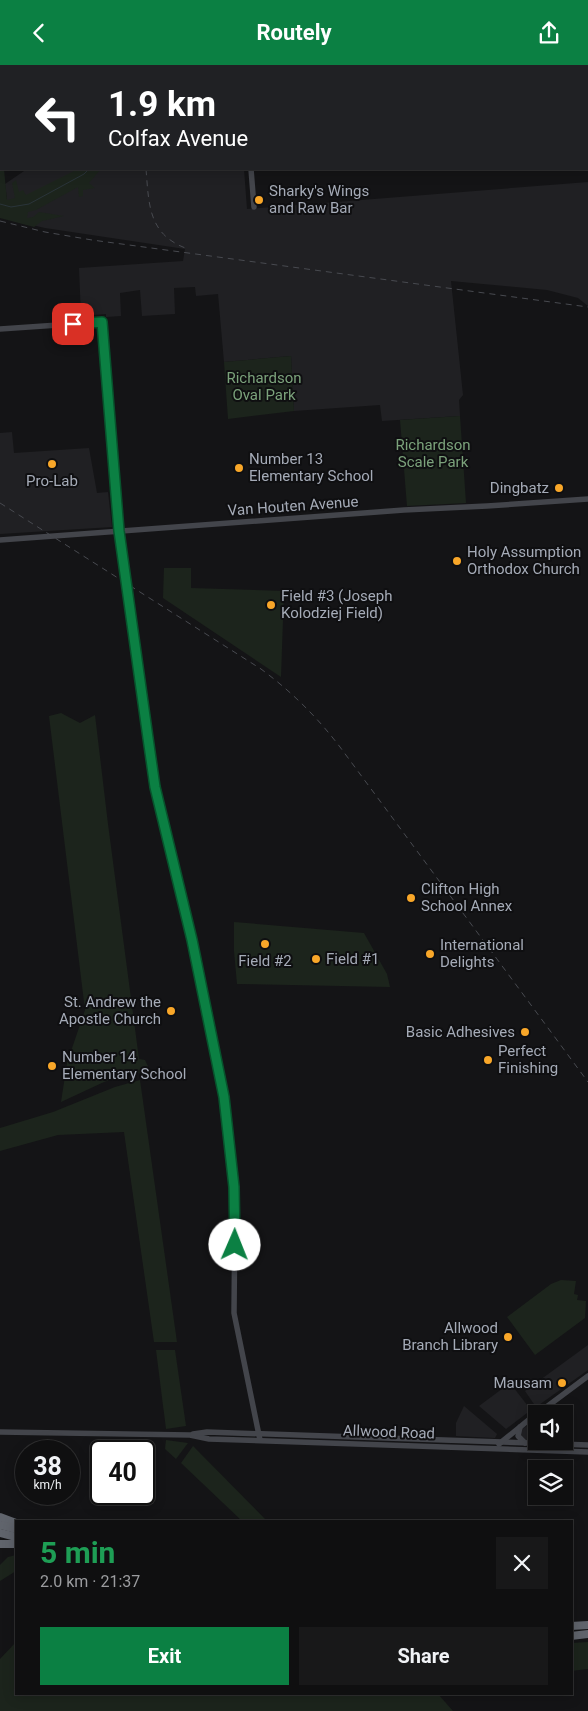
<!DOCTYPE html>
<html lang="en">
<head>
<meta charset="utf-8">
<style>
	:root { --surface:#0f0f10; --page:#181819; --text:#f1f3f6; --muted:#9b9c9f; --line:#2f2f30; --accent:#0b8043 }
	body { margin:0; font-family:Roboto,sans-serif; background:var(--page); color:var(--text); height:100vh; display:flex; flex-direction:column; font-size:19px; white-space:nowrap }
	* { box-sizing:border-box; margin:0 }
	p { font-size:16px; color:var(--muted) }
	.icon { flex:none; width:28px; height:28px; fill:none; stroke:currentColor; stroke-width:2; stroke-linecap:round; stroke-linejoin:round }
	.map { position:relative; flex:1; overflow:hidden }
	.panel { position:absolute; left:15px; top:1455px; width:558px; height:175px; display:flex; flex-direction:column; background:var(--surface); border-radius:0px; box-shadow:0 2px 12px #0003,0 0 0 1px var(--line) }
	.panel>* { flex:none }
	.hud { position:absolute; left:0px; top:0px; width:589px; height:105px; box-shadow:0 2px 12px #0003,0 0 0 1px var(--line); background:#202124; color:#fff; overflow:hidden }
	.controls { position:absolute; left:528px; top:1340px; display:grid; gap:10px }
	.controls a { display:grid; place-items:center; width:45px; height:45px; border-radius:0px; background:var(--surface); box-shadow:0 2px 12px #0003,0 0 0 1px var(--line); font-size:25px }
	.speed { position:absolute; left:15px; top:1375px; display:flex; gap:10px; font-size:25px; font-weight:700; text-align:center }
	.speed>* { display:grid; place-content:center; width:65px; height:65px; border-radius:50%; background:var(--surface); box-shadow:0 2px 12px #0003,0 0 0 1px var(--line); line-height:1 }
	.speed small { font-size:12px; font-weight:400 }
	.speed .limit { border:2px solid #111; border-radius:8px; background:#fff; color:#111 }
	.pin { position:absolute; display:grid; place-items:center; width:42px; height:42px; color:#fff; margin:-21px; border-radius:10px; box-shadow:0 2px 8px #0006 }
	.me { position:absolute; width:55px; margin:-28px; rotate:1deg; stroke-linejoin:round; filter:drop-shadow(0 0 4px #0008) }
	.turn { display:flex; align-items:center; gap:18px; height:105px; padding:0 25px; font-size:22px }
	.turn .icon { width:65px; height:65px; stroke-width:2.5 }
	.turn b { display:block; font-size:35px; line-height:42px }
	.round { display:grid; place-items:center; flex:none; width:52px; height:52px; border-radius:0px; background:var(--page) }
	.head { display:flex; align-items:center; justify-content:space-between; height:85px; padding:0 25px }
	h1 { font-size:30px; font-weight:700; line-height:38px; color:#1e9e55 }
	.cta { display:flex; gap:10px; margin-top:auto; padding:10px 25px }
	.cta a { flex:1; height:58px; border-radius:0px; background:var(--accent); color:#fff; font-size:20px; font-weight:700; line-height:58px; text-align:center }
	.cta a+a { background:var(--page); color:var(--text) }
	header { display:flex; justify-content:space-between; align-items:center; height:65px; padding:0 25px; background:var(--accent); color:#fff; font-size:22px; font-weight:700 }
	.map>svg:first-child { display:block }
</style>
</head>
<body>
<header><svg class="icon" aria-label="back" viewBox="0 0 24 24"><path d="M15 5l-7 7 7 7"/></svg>Routely<svg class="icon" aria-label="share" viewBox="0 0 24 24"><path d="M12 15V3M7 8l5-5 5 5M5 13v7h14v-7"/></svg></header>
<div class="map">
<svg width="588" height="1646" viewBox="0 0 588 1646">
	<rect width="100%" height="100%" fill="#141416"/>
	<g fill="#202023">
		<path d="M27,104H244L247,144L588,117V241L578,233L547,225L451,216L463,330L459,335L460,351L382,356L380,340L294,346L291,291L224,297L218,229L196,231L195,222L174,223L175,249L142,251L140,225L120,228L121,251L106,252V249L81,251L79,203L183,196L185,184L45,163L2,153L7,134L5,119Z"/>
		<path d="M12,367L14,388L89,383L97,428L108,427L112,462L0,469V368Z"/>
		<path d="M588,1280V1305L536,1342L525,1326Z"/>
		<path d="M510,1318L531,1345L506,1364L479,1341Z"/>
		<path d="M464,1341L497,1369L495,1373L456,1371V1358Z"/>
		<path d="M532,1358L536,1364V1375H524L520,1371V1365Z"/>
	</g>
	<g fill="#1c241c">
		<path d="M0,46L1,104H4L7,135L15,133L12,118L16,115L19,127L23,125L26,130L78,104H101L89,118L95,123L83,125V131L79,132L78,122L36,145L28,147L27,153L33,152L39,147L64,151L42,156L34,162L0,153Z"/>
		<path d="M291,291L294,346L228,354L224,297Z"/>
		<path d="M460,351L466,438L407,441L400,355Z"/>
		<path d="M164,503H191V523L284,526L281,612L163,533Z"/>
		<path d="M61,648L80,658L95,650L108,759L139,994L145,995L150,1006L126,1010L104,1017L61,1037L67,998L85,945L49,651Z"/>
		<path d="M234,857L364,868L387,909L390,922L237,919L234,886Z"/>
		<path d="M140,1015L177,1277H154L124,1067L58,1070L0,1086V1063L53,1047L115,1022Z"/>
		<path d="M561,1215L576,1216L574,1229L578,1230L577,1235L586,1236L585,1253L535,1290L507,1252L551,1219Z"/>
		<path d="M156,1285H175L186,1361L166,1364Z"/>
		<path d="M166,1375L188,1378L176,1394L165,1384Z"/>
		<path d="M193,1381L267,1456H242L181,1398Z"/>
		<path d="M16,1490V1506L0,1516V1500L8,1492Z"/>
		<path d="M16,1577V1629H438L453,1646H0V1594Z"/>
		<path d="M588,1577V1604L571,1606V1578Z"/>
	</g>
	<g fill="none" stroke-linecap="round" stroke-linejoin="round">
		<path stroke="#2a343a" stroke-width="1" d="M0,139L11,142L29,139L84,109L89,104"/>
		<g stroke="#43454b" stroke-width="5.5">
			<path d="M245,0V1"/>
			<path d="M251,104L254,142"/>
			<path d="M0,264L102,257L119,466L148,673L155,722L192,875L224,1032L235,1146L234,1248L260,1375"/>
			<path d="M0,475L404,445L487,441L588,434"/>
			<path d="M537,1349L588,1311"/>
			<path d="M520,1362L518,1371L525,1378"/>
			<path d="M0,1367L190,1370L209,1374L588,1387"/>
			<path d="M193,1369L207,1367L588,1380"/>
			<path d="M499,1379L536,1349"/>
		</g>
		<path stroke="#51535a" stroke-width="6" d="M0,46H1"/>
		<g stroke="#60646c" stroke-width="8">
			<path d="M0,1452L16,1458"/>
			<path d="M0,1460L16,1464"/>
			<path d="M0,1468L16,1472"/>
			<path d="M0,1479H16"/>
			<path d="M571,1561L588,1560"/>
			<path d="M571,1571L588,1569"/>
		</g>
		<g stroke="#484a50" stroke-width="1" stroke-dasharray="6 5" stroke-linecap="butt">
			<path d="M146,104C149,140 148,170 188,184"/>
			<path d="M0,156L45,167L92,175L588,242"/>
			<path d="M0,438L261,604C292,627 317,652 340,682L588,1017"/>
		</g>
	</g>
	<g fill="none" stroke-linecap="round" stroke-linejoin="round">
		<g stroke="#07532c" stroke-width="12">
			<path id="route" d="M73,259L102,257L119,466L148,673L155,722L192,875L224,1032L234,1122L235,1180"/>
		</g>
		<use href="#route" stroke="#0b8043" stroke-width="9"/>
	</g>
	<g fill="#f9a729" stroke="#0f0f11" stroke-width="2">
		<circle cx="259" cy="135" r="5"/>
		<circle cx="52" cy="399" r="5"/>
		<circle cx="239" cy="403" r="5"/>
		<circle cx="559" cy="423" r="5"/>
		<circle cx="457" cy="496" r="5"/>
		<circle cx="271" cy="540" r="5"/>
		<circle cx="411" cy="833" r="5"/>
		<circle cx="265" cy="879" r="5"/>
		<circle cx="430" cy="889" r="5"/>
		<circle cx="316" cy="894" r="5"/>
		<circle cx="171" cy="946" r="5"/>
		<circle cx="525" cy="967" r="5"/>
		<circle cx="488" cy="995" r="5"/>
		<circle cx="52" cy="1001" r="5"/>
		<circle cx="508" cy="1272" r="5"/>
		<circle cx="562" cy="1318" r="5"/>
	</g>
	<g text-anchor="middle" stroke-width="4" stroke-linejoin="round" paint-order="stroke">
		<g font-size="15" fill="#a5abb7" stroke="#0f0f11" text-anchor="start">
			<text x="269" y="131">Sharky's Wings<tspan x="269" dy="17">and Raw Bar</tspan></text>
			<text x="249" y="399">Number 13<tspan x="249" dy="17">Elementary School</tspan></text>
			<text x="52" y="421" text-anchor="middle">Pro-Lab</text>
			<text x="549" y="428" text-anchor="end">Dingbatz</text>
			<text x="467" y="492">Holy Assumption<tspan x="467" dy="17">Orthodox Church</tspan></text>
			<text x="281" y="536">Field #3 (Joseph<tspan x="281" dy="17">Kolodziej Field)</tspan></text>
			<text x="421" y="829">Clifton High<tspan x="421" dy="17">School Annex</tspan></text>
			<text x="440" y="885">International<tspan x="440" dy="17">Delights</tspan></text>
			<text x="326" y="899">Field #1</text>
			<text x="265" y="901" text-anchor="middle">Field #2</text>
			<text x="161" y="942" text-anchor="end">St. Andrew the<tspan x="161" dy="17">Apostle Church</tspan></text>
			<text x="515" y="972" text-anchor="end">Basic Adhesives</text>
			<text x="498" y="991">Perfect<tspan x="498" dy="17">Finishing</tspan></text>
			<text x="62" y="997">Number 14<tspan x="62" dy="17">Elementary School</tspan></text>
			<text x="498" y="1268" text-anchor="end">Allwood<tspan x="498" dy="17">Branch Library</tspan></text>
			<text x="552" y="1323" text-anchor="end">Mausam</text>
		</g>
		<g font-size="15" fill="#7ba27b" stroke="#0f0f11">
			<text x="264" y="318">Richardson<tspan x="264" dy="17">Oval Park</tspan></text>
			<text x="433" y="385">Richardson<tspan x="433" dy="17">Scale Park</tspan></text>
		</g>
		<g font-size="15" fill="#a5abb7" stroke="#0f0f11">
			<text transform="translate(293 441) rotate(-4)" y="5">Van Houten Avenue</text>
			<text transform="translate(389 1367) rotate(2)" y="5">Allwood Road</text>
		</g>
	</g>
</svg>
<div class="controls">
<a><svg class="icon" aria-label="sound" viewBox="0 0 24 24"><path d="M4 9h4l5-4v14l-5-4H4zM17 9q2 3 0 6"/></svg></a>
<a><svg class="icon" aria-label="layers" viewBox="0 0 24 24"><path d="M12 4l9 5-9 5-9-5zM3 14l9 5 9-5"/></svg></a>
</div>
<div class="speed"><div>38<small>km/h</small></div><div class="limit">40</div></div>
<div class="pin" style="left:73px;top:259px;background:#d93025"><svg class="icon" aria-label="arrive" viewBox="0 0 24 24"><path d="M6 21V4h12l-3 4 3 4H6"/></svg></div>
<svg class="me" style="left:235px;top:1180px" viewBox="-20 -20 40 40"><circle r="19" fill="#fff"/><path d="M0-13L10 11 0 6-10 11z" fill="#0b8043"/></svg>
<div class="hud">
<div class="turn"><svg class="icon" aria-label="left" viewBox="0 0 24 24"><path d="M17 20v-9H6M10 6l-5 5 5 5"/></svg><div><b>1.9 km</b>Colfax Avenue</div></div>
</div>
<section class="panel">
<div class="head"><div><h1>5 min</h1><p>2.0 km · 21:37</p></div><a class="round"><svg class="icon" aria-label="close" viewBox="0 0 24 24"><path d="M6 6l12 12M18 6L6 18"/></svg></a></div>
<div class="cta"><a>Exit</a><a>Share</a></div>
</section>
</div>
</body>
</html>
